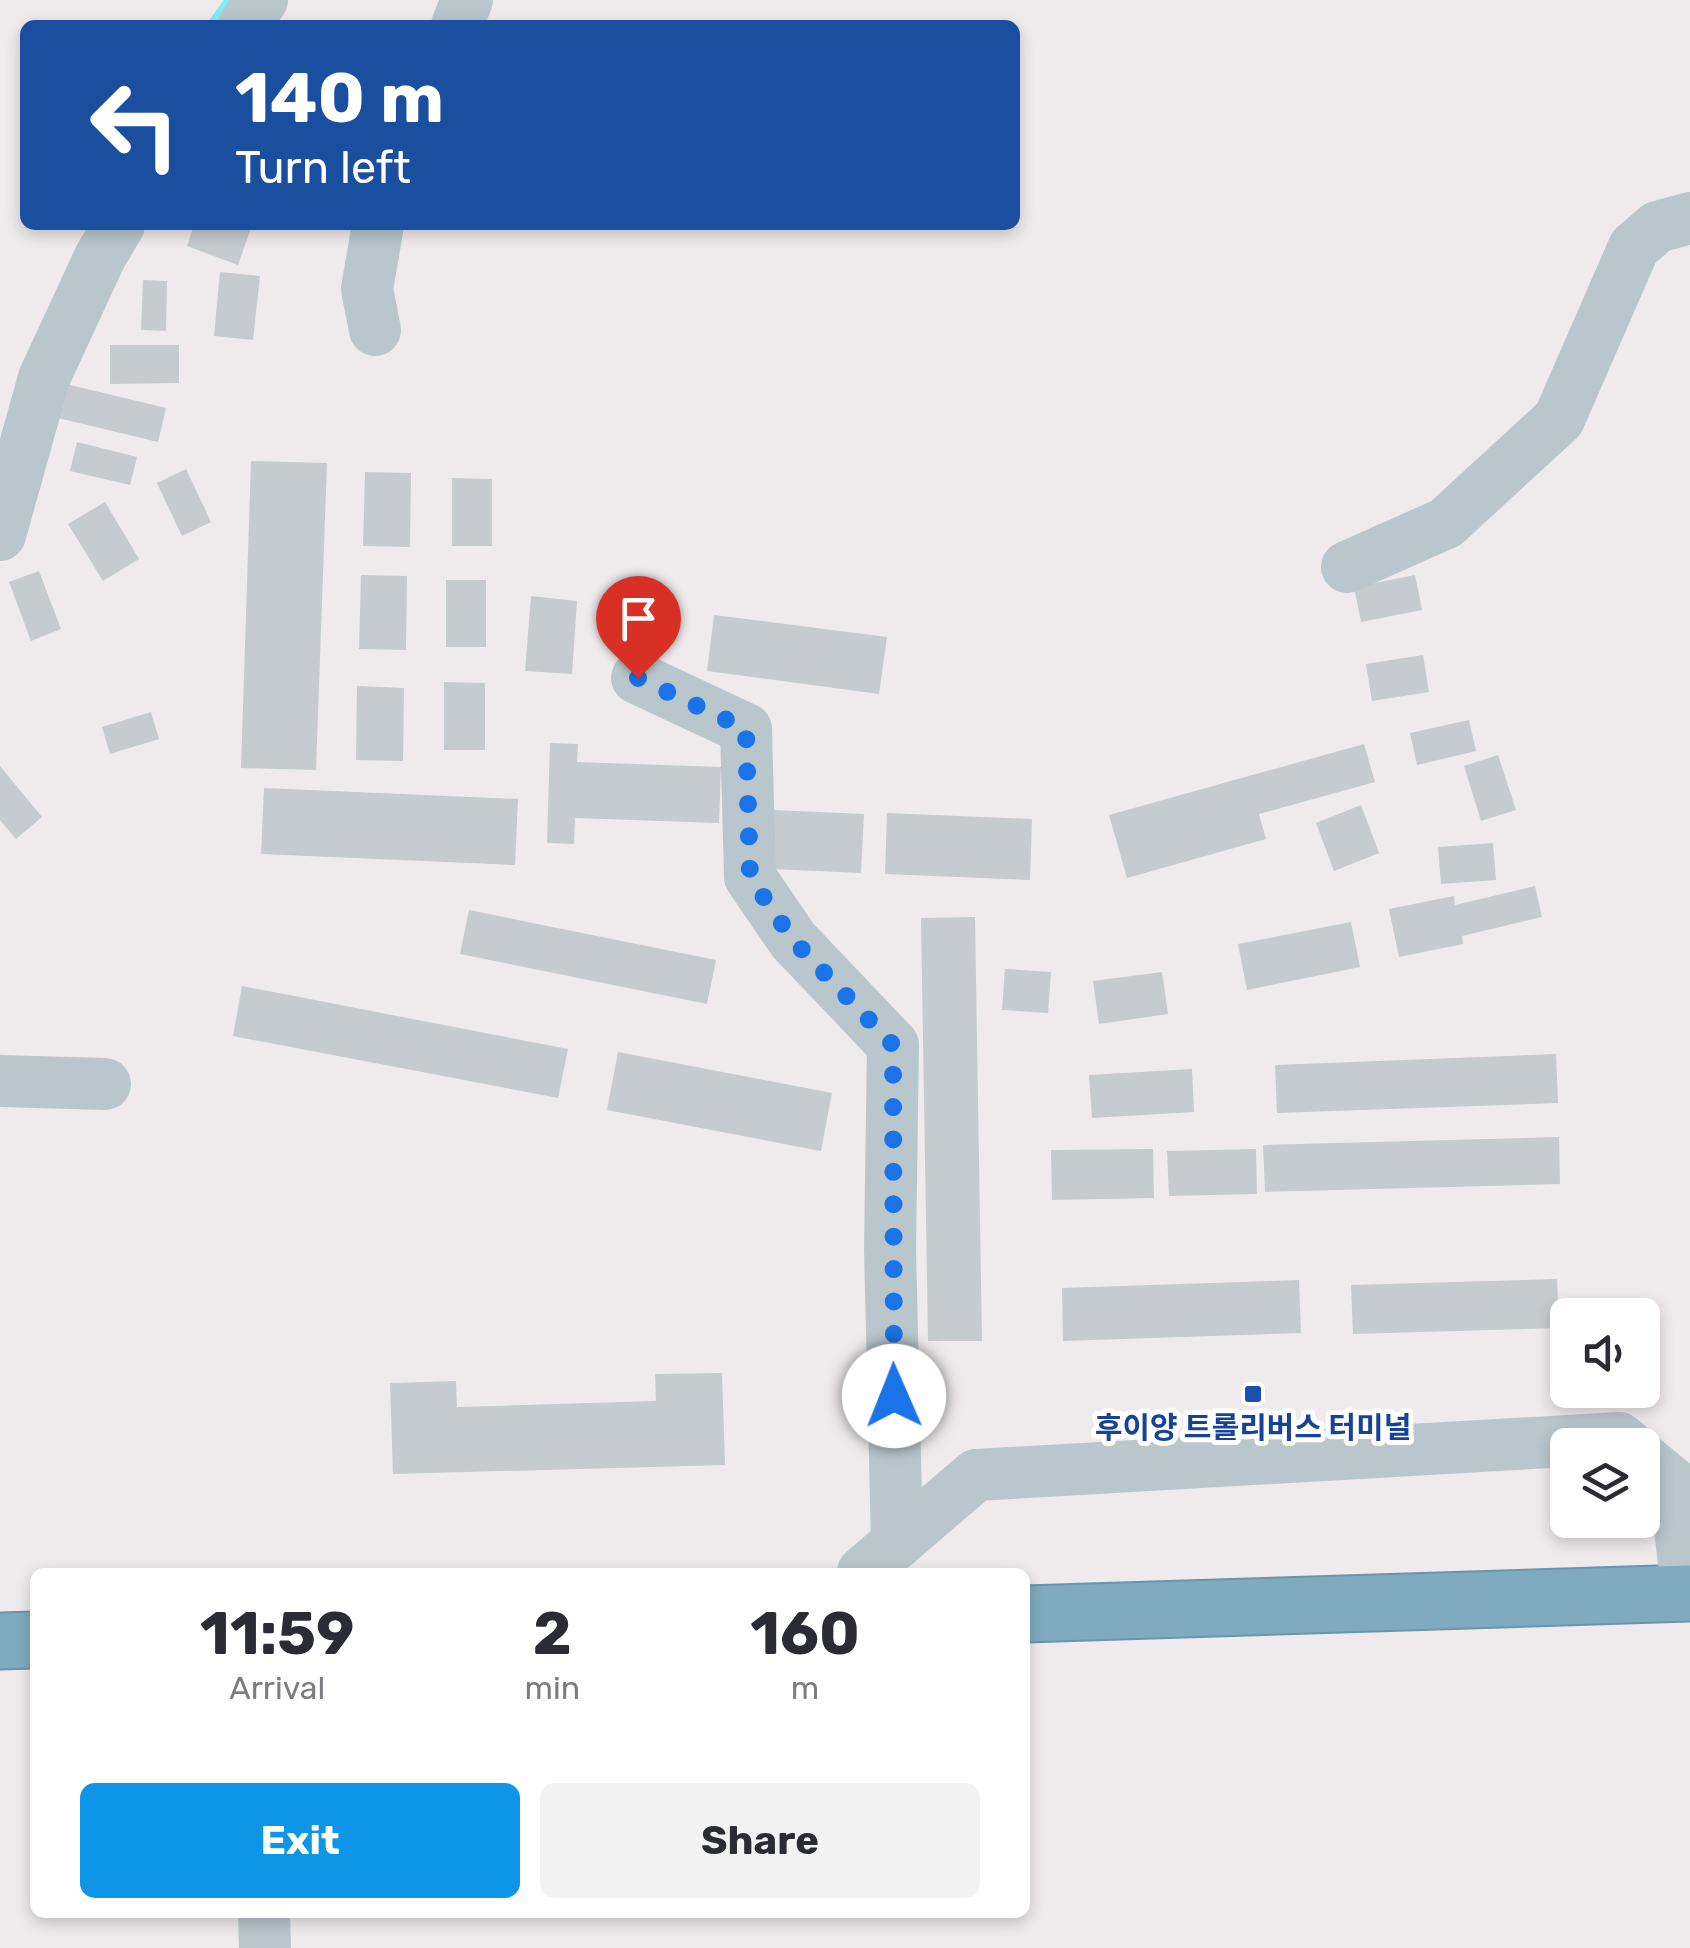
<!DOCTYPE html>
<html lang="en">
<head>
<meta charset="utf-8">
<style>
	:root { --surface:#fff; --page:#f2f2f3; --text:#2b2b33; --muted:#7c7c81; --accent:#0d96e8 }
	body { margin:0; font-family:Rubik,"Noto Sans KR",sans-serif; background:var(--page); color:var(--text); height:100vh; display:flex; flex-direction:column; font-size:38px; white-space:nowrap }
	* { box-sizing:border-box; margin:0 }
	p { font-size:32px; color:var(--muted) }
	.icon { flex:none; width:55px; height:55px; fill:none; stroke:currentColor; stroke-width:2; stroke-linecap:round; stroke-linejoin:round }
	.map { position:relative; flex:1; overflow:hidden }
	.panel { position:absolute; left:30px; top:1568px; width:1000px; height:350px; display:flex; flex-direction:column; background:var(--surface); border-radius:15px; box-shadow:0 5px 15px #0003 }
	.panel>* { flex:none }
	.banner { position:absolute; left:20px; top:20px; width:1000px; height:210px; border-radius:15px; box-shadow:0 5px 15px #0003; background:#1a4fa0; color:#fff; overflow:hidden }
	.controls { position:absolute; left:1550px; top:1298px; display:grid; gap:20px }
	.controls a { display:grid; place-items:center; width:110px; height:110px; border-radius:15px; background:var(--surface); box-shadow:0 5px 15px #0003; font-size:50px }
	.pin { position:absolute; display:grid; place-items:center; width:85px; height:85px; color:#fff; margin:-102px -42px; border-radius:50% 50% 50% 0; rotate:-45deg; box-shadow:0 0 10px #0007 }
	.pin .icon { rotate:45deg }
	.me { position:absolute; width:110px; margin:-55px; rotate:359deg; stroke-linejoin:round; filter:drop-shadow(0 0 8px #0008) }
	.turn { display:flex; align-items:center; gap:35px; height:210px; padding:0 50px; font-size:45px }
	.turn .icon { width:130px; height:130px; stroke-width:2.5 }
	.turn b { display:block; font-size:70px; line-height:85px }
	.eta { display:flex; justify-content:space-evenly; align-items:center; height:170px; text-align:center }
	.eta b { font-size:60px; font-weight:700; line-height:70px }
	.action { display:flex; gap:20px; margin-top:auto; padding:20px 50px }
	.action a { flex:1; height:115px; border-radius:15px; background:var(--accent); color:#fff; font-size:40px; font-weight:700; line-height:115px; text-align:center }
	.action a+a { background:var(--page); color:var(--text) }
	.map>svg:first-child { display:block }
</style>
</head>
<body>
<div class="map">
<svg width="1690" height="1948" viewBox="0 0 1690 1948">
	<rect width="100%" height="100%" fill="#efebec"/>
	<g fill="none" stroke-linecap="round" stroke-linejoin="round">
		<path stroke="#7feff1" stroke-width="10" d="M212,25L229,1"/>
	</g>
	<g fill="#c5cbcf">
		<path d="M194,225H252L238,265L187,246Z"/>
		<path d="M220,272L260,276L253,340L214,336Z"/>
		<path d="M143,280L167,281L166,331L141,330Z"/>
		<path d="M110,345H179V383L110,384Z"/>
		<path d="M58,382L166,408L158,442L50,416Z"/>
		<path d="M77,442L137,457L130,485L70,471Z"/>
		<path d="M251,461L327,463L316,770L241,768Z"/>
		<path d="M186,469L211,522L182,536L157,483Z"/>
		<path d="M365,472L411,473L410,547L363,546Z"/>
		<path d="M452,478L492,479V546H452Z"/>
		<path d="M105,502L139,559L103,581L68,524Z"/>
		<path d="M39,571L61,629L31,641L9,582Z"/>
		<path d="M361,575L407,576L406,650L359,649Z"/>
		<path d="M1415,575L1422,610L1361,622L1354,587Z"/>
		<rect x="446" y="580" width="40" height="67"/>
		<path d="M531,596L577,601L572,674L525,671Z"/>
		<path d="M714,615L887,637L879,694L707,671Z"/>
		<path d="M1423,655L1429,692L1372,701L1366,664Z"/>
		<path d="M444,682L485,683V750H444Z"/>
		<path d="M357,686L404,688L403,761L356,760Z"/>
		<path d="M151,712L159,739L110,754L102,727Z"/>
		<path d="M1469,720L1476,751L1417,765L1410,733Z"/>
		<path d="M550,743L578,744L577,762L721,767L719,823L575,818L574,844L547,843Z"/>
		<path d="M1364,744L1375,782L1259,814L1266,839L1127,878L1109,815Z"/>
		<path d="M1498,755L1516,810L1481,821L1464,766Z"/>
		<path d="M0,766L42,817L16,839L0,820Z"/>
		<path d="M264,788L518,799L515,865L261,854Z"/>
		<path d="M1361,805L1379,853L1334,871L1316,823Z"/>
		<path d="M773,810L864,814L861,873L771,869Z"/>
		<path d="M887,813L1032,819L1030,880L885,874Z"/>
		<path d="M1493,843L1496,880L1441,884L1438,847Z"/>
		<path d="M1535,886L1542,917L1462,936L1463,944L1399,957L1389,909L1454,896L1455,905Z"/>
		<path d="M469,910L716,960L707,1004L460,954Z"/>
		<path d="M975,917L982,1341H928L921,918Z"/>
		<path d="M1351,922L1360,967L1247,990L1238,944Z"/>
		<path d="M1005,969L1051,972L1048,1013L1002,1010Z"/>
		<path d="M1162,972L1168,1014L1099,1024L1093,981Z"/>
		<path d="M242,986L568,1049L558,1098L233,1036Z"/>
		<path d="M618,1052L832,1093L821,1151L607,1110Z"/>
		<path d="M1556,1054L1558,1103L1277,1113L1275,1065Z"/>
		<path d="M1192,1069L1194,1112L1092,1118L1089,1075Z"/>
		<path d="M1559,1137L1560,1184L1265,1192L1263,1145Z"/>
		<path d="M1153,1149L1154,1198L1052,1200L1051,1150Z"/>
		<path d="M1256,1149L1257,1194L1169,1196L1167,1151Z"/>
		<path d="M1557,1279L1559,1328L1353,1334L1351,1285Z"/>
		<path d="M1299,1280L1301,1333L1063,1341L1062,1288Z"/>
		<path d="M722,1373L725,1465L393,1474L390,1383L456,1381L457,1407L656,1401L655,1374Z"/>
	</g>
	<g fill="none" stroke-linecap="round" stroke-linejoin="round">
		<g stroke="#6b95ab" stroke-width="59">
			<g id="highway">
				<path d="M1025,1614L1690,1593"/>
				<path d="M0,1641L35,1640"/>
			</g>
		</g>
		<g stroke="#b9c7cd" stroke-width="52">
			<path d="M244,25L262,0"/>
			<path d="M457,25L467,0"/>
			<path d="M375,330L367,289L378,225"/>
			<path d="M0,535L44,378L100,257L119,225"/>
			<path d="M1347,567L1446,523L1559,419L1634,247L1657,227L1690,218"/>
			<path d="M637,678L746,729L750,877L793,940L893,1045L890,1249L897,1543"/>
			<path d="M0,1081L105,1084"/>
			<path d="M1642,1458L1674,1484L1688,1593"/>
			<path d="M863,1572L976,1475L1619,1438L1628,1445"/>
			<path d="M264,1912L265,1948"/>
		</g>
		<use href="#highway" stroke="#7faabf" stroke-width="55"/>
	</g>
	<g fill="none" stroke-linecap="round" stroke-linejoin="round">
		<path stroke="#1a73e8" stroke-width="18" stroke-dasharray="0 32.4" d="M638,678L746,729L750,877L793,940L893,1045L894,1396"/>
	</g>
	<rect fill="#1a4fb4" stroke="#fff" stroke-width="4" x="1243" y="1384" width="20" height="20" rx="5"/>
	<g text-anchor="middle" stroke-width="10" stroke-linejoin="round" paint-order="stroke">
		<g font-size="30" font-weight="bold" fill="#164399" stroke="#fff">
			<text x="1253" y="1438">후이양 트롤리버스 터미널</text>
		</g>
	</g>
</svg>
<div class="controls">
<a><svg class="icon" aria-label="sound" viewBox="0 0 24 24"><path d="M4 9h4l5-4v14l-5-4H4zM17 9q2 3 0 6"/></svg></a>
<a><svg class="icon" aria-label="layers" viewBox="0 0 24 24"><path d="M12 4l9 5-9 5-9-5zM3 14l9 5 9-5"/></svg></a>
</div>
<div class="pin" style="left:638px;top:678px;background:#d93025"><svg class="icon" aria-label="arrive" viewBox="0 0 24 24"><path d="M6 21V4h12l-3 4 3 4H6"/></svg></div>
<svg class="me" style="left:894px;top:1396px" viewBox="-20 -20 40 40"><circle r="19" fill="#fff"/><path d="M0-13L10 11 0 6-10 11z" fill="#1a73e8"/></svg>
<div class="banner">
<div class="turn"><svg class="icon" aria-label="left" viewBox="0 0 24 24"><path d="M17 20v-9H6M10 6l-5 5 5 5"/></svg><div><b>140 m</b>Turn left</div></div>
</div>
<section class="panel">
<div class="eta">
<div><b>11:59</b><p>Arrival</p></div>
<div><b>2</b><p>min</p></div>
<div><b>160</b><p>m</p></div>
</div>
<div class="action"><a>Exit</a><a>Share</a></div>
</section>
</div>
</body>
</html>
